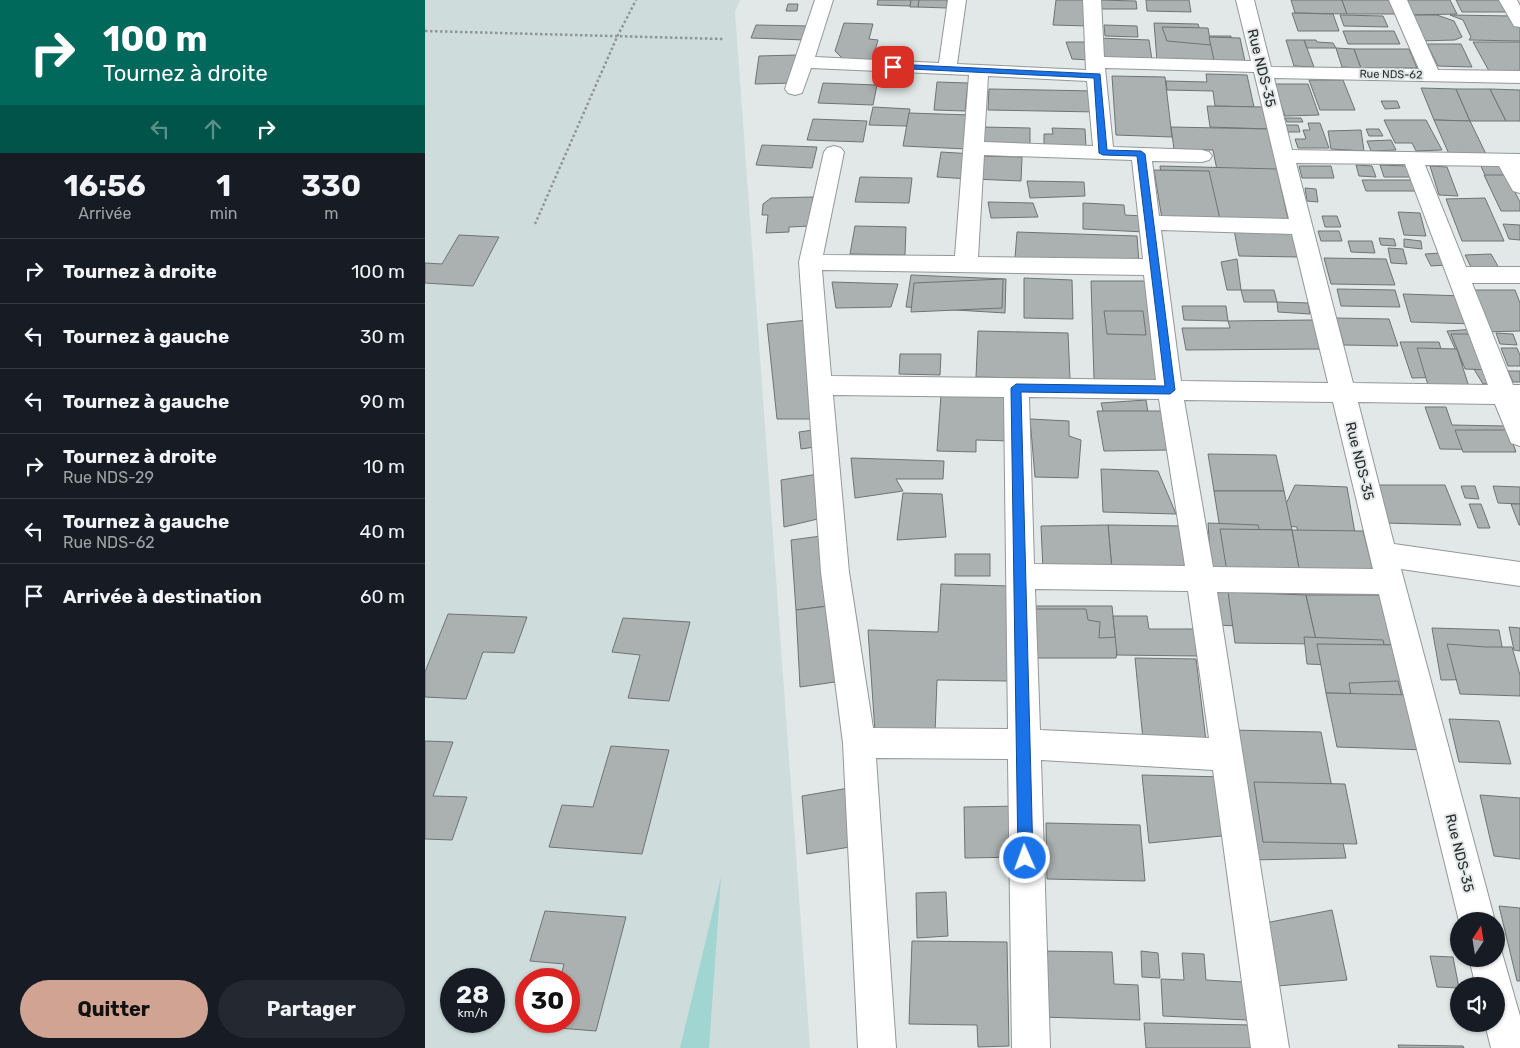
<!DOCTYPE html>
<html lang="fr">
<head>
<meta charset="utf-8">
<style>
	:root { --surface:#171b24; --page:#242831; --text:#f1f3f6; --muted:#9ea1a6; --line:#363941; --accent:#d0a393 }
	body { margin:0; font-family:Rubik,sans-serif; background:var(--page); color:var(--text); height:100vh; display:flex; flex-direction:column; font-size:19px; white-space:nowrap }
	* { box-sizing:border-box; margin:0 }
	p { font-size:16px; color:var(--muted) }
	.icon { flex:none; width:28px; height:28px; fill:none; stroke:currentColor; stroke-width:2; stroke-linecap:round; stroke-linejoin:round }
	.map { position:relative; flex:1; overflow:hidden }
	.panel { display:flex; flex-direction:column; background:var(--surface); width:425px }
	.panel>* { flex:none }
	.guide { background:#00695c; color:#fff; overflow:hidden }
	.needle { width:32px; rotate:12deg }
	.tools { position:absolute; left:1025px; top:912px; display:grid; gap:10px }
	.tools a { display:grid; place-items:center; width:55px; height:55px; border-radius:50%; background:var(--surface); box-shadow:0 1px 4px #0004; font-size:25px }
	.speed { position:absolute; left:15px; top:968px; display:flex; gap:10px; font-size:25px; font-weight:700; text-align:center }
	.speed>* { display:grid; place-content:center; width:65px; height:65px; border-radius:50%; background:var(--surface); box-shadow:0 1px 4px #0004; line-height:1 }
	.speed small { font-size:12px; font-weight:400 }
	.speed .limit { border:8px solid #d22; background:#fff; color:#111 }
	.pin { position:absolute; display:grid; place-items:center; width:42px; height:42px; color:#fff; margin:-21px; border-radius:10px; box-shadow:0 2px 8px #0006 }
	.me { position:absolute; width:55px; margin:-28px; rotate:358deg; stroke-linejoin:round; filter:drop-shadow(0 0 4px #0008) }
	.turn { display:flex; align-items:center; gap:18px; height:105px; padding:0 20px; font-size:22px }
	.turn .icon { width:65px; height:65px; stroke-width:2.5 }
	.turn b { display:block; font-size:35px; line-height:42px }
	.lanes { display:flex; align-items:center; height:48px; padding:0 20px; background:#0003; justify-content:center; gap:25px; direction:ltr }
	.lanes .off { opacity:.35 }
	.eta { display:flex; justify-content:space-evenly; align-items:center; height:85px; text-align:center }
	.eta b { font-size:30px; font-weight:700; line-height:35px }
	.primary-button { display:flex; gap:10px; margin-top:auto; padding:10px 20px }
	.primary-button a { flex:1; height:58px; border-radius:30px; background:var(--accent); color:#111; font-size:20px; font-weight:700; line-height:58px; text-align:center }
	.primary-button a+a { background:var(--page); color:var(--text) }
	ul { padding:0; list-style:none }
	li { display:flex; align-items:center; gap:15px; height:65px; padding:0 20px; border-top:1px solid var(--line) }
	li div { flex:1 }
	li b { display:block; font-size:19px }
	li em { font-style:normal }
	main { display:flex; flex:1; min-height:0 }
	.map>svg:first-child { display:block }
</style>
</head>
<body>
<main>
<section class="panel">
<div class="guide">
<div class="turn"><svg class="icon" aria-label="right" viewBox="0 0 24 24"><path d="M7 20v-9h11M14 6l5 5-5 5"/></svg><div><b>100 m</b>Tournez à droite</div></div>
<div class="lanes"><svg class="icon off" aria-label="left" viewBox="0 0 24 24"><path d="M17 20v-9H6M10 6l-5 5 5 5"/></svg><svg class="icon off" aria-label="ahead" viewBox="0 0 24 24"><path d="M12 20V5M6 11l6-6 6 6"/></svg><svg class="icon" aria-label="right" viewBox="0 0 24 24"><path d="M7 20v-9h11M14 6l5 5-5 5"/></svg></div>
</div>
<div class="eta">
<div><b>16:56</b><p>Arrivée</p></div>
<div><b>1</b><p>min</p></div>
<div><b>330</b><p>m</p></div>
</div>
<ul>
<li><svg class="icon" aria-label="right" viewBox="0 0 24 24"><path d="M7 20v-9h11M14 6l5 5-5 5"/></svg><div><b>Tournez à droite</b></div><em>100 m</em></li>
<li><svg class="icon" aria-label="left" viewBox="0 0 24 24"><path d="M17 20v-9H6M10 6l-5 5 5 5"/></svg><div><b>Tournez à gauche</b></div><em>30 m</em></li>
<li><svg class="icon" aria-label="left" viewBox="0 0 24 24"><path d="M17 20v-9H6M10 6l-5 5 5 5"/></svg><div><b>Tournez à gauche</b></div><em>90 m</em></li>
<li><svg class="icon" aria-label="right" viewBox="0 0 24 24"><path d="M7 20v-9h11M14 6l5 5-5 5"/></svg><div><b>Tournez à droite</b><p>Rue NDS-29</p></div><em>10 m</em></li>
<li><svg class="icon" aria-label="left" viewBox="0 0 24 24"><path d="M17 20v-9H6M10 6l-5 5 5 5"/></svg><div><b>Tournez à gauche</b><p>Rue NDS-62</p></div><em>40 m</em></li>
<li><svg class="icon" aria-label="arrive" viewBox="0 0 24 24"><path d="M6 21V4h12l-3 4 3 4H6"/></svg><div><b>Arrivée à destination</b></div><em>60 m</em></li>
</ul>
<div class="primary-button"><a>Quitter</a><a>Partager</a></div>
</section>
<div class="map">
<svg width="1095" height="1048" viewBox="0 0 1095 1048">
	<rect width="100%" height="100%" fill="#e1e8e7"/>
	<path fill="#cedddb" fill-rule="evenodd" d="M0,0H315L310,12L385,1048H0ZM26,979H69V1021H26ZM101,979H144V1021H101Z"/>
	<path fill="#a1d5d1" d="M296,877L284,1048H255Z"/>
	<g fill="#abb1b0" stroke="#6f7473">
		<path d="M453,0H486L485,6L452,5Z"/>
		<path d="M486,0H496L494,7H485Z"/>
		<path d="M494,0H522V8L493,7Z"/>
		<path d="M631,0H662V26L628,25Z"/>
		<path d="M674,0L711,1L712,9H675Z"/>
		<path d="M721,0H764L766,12L722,11Z"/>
		<path d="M866,0H917L922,14L870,13Z"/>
		<path d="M917,0H968L974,14H922Z"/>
		<path d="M979,0H1025L1032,14L985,15Z"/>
		<path d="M1031,0H1076L1083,12H1037Z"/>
		<path d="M363,4H373L372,11H361Z"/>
		<path d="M867,13L908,14L914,31H873Z"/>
		<path d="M915,15L958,16L963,27L919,26Z"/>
		<path d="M982,15H1012L1029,21L1037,37L1030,40L994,41L996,30Z"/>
		<path d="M1025,15L1088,16L1095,28V41L1044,40L1046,37L1038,20Z"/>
		<path d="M419,23L448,24L444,39L453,40L447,62L420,61L410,51Z"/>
		<path d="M729,23L773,24L777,36H806L809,62L732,61Z"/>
		<path d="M331,25L384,26L380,40L326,38Z"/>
		<path d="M679,25L712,26L713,37L680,36Z"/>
		<path d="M737,27L783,28L786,45L742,41Z"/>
		<path d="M918,31H969L975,44H923Z"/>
		<path d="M784,37L815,38L821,66L790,65Z"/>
		<path d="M673,38L724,40L727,60L674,59Z"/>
		<path d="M861,40H879L889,67L869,66Z"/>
		<path d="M879,40H891L892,42L908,43L911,48H882Z"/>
		<path d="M641,42H661L665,60L647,59Z"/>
		<path d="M1048,42H1095V71H1064Z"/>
		<path d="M1002,44H1036L1047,67L1013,66Z"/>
		<path d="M911,48L929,49L936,68L917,67Z"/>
		<path d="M929,49H984L992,68H936Z"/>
		<path d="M373,55L370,83L330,84L334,56Z"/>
		<path d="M781,74L822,75L829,107L790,106L788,91L742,90L741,81L782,82Z"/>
		<path d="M687,76L740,77L747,137L691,135Z"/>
		<path d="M884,80H918L930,110H895Z"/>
		<path d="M512,82L543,83L540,111L509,110Z"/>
		<path d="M398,83L452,85L448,105L393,103Z"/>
		<path d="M848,84H883L894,115L860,116Z"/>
		<path d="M996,88L1031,89L1045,121L1009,120Z"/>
		<path d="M564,89L670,91L672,112L563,110Z"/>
		<path d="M1031,89H1065L1081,121H1045Z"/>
		<path d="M1065,89L1095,90V121H1081Z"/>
		<path d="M956,101H972L975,108L960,109Z"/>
		<path d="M782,106L838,107L843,129L785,127Z"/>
		<path d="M448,107L485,109L482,126L444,125Z"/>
		<path d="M484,113L546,115L542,149L478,146Z"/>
		<path d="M860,118H876L878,122H862Z"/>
		<path d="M388,119L442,121L438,142L382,140Z"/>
		<path d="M959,120H1001L1017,150L991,151L987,143H970Z"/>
		<path d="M1009,120L1045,121L1061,154H1024Z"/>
		<path d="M883,123H895L904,148H873L870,139H881L878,130H885Z"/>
		<path d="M861,125H873L875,132H863Z"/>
		<path d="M557,127L605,128V147L556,146Z"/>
		<path d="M746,127L843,129L853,172L792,170L788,150L749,149Z"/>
		<path d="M627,128L660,129L661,147L619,146V134H628Z"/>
		<path d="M941,129H954L958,136H944Z"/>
		<path d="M936,130L939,151L906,149L903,131Z"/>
		<path d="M966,140L971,150L946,151L942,141Z"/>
		<path d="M337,145L392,147L387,168L331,165Z"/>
		<path d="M516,152L548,154L545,179L512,177Z"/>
		<path d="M550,156L597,157L596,181L548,179Z"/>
		<path d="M1076,161L1092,187L1065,186L1054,162Z"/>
		<path d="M931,165L947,166L951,177L934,176Z"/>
		<path d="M955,165L981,166L985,177H959Z"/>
		<path d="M735,166L852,169L864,224L741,220Z"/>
		<path d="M874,166H906L909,178H877Z"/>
		<path d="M1005,166L1022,167L1033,196L1014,195Z"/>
		<path d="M729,170L784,171L795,219H737Z"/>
		<path d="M1059,175H1081L1095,202V211H1076Z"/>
		<path d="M435,177L487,178L484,203L430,202Z"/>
		<path d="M937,180H989L993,191H941Z"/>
		<path d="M602,181L659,182L660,196L605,198Z"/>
		<path d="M880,188L891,189L893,202L882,201Z"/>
		<path d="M388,197L386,226L364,227V232L341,233L343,215H337L338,204L346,198Z"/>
		<path d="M1060,198L1079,241H1037L1021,199Z"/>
		<path d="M563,202L608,203L613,217L566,218Z"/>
		<path d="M658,203L699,205L700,215L718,216L720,232L658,229Z"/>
		<path d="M973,212L995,213L1001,236L979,235Z"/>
		<path d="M897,216H912L916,227H900Z"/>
		<path d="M1078,224L1095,225V240L1084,239Z"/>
		<path d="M430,226L481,227L480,255L425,254Z"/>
		<path d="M809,230L867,231L874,257L814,256Z"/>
		<path d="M893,231H914L917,241H896Z"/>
		<path d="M592,232L712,236L714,263L590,258Z"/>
		<path d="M34,235L74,237L48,286L0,283V263L17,264Z"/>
		<path d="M954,238L969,239L971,246L956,245Z"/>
		<path d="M979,239L996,241L997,249L979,247Z"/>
		<path d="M923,241H947L950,253L926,252Z"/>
		<path d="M963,248L978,249L982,264L966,263Z"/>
		<path d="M1016,253L1021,265L1006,266L1000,254Z"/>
		<path d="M1066,254L1074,268L1047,269L1040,255Z"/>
		<path d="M899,258L961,259L970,285L906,284Z"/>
		<path d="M812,259L816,290H802L796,262Z"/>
		<path d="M486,275L581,279L580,313L481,307Z"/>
		<path d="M599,278L647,280L648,319L599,318Z"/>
		<path d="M578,279L577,308L486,312L489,283Z"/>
		<path d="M666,281H726L735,381L669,379Z"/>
		<path d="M407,282L473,284L466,307L411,308Z"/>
		<path d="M912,289L970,290L975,307L916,306Z"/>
		<path d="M816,290H849L852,302H819Z"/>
		<path d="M1049,290H1090L1095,303V331L1060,332Z"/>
		<path d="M978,294L1039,296L1049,324L986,322Z"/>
		<path d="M852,302L883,303L885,314L853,312Z"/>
		<path d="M757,306H801L803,321L759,320Z"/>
		<path d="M679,311H718L721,335L682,334Z"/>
		<path d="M911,318L964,319L973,346L919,345Z"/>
		<path d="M383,320L389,419H352L342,324Z"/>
		<path d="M888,320L896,349L761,350L757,328H805L803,321Z"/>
		<path d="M1050,329L1073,383L1058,384L1047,366L1037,364L1022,331Z"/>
		<path d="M553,331L643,333L645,379L551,377Z"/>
		<path d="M1071,333L1088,334L1092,345L1075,344Z"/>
		<path d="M1026,334H1053L1067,370L1040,369Z"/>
		<path d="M975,342H1014L1024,377L987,378Z"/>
		<path d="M992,348L1032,349L1044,387L1003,385Z"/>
		<path d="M1076,348H1092L1095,355V366H1083Z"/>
		<path d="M475,354H516L515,375L474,374Z"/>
		<path d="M1083,371H1095V382H1088Z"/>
		<path d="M516,395L586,397V441L551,440V452L512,451Z"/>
		<path d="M721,400L726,432L684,433L676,403Z"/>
		<path d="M1000,407H1021L1027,425L1081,426L1090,450L1015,449Z"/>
		<path d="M672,411H740L745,450L679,451Z"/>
		<path d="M605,419L644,421V436L656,440L653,478L610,477Z"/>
		<path d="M395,429L397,446L376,449L374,432Z"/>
		<path d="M1030,430H1083L1091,452H1038Z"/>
		<path d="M783,454L851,455L859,491H789Z"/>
		<path d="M426,458L519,461L518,479H471L478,491L430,498Z"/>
		<path d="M676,469L733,471L751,514L678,512Z"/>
		<path d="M393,474L397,518L359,527L356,480Z"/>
		<path d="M870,485L922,487L936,568H907L904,553L873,549L872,527L861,526L859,508Z"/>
		<path d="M950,485H1020L1036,525L958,523Z"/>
		<path d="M1036,486H1050L1054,499L1040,498Z"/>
		<path d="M1068,486L1095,487V504L1073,503Z"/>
		<path d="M789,491H859L867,530L795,529Z"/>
		<path d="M478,493L517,494L521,537L472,540Z"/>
		<path d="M1044,504H1056L1065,528H1053Z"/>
		<path d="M1086,504H1095V525H1094Z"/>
		<path d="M783,523L833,525L847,570L786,569Z"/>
		<path d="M683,525L759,526L765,570H687Z"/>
		<path d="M683,525L687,570L618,571L616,526Z"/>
		<path d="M795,529L867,530L875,573L802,572Z"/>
		<path d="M867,530L938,531L949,574L875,573Z"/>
		<path d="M404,535L411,605L371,610L366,540Z"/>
		<rect x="530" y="554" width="35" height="22"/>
		<path d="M785,583L945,588L953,632L790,625Z"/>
		<path d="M516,584L584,586V681L512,680L510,733L450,732L443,630L513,632Z"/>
		<path d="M803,592L881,595L892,644L810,643Z"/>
		<path d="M881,595H961L975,645L892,644Z"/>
		<path d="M411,605L417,681L375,687L371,610Z"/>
		<path d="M604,606H687L692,655L606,656Z"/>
		<path d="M608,609H661L663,620L675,622L674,638L694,637L691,658H607Z"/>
		<path d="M23,614L102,617L89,653L58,652L41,699L0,697V672Z"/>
		<path d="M688,616H722L724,629H769L773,656L692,655Z"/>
		<path d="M198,618L265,622L244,701L203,698L215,655L187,652Z"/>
		<path d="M1084,627L1095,628V651L1089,650Z"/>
		<path d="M1007,628L1074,630L1083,679L1016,680Z"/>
		<path d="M879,637L958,640L964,667L882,664Z"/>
		<path d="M892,644L975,645L987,695L901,693Z"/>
		<path d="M1022,644L1060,647H1087L1095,675V696L1035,694Z"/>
		<path d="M710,658L771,659L781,741L718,740Z"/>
		<path d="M973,681L985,729L931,728L924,683Z"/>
		<path d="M901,693L987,695L1001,750L912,747Z"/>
		<path d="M1024,719L1074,721L1086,764L1034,762Z"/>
		<path d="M805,730L896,732L921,858L826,860Z"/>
		<path d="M0,741L28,742L8,796L42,797L27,840L0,839Z"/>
		<path d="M186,746L244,750L217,854L124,847L137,805L168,807Z"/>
		<path d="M717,775L799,777L807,835L724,843Z"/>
		<path d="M829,782L920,784L932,844L838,842Z"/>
		<path d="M424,788L431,846L382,854L377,796Z"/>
		<path d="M1055,795L1095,798V859L1069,856Z"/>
		<path d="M595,806L598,857L540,858L539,807Z"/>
		<path d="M621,823L715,825L720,881L622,879Z"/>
		<path d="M521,892L523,936L492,938L491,893Z"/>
		<path d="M1074,906L1095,908V981H1092Z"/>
		<path d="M907,910L922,980L841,987L830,925Z"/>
		<path d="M120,911L201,917L171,1031L121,1027L122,1021H144V979H135L139,964L105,961Z"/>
		<path d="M487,941L582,942L584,1046L553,1047L552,1025L484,1024Z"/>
		<path d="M615,951L687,952L689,984L713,985L715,1020L616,1017Z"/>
		<path d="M716,951L733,953L735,978L717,977Z"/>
		<path d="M757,953L779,954L781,980L818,982L822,1020L738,1016L736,979L759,980Z"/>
		<path d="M1005,956L1028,957L1034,988L1012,987Z"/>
		<path d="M719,1023L827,1025L830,1048H721Z"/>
		<path d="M973,1045L1038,1046L1039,1048H974Z"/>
	</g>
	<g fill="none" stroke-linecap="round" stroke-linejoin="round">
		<g stroke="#929897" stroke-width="2">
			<g id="street">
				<path d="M390,0H408L390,57L514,63L523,0H541L532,64L661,70L658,0H676L679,57L826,61L811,0H829L846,67L994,69L964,0H982L1013,70L1095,71V83L849,78L867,150L1095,154V193L1088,191L1074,166L1000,165L1041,267H1095V283H1047L1088,385H1095V446L1086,443L1070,404L933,402L969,544L1095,562V586L976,569L1070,921H1034L954,594L792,592L864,1048H826L788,770L616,760L625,1048H587L583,759L451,758L471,1048H433L418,743L396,572L374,262L399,152L402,148L409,146L416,148L419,152L398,255L530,256L544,75L386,68L377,93L370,95L363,93L360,89ZM680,68L829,72L864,219L734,216L727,161L777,162L784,160L787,156L784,152L777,150L688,147ZM563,76L662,81L668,146L559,142ZM559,155L707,160L718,259L553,257ZM871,163L980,164L1063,385L928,383ZM736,230L867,234L903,383L756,381ZM397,270L719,275L731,380L406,376ZM408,395L579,397L583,729L448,728L424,572ZM604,397L734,399L760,566L609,564ZM759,400L908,402L948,569L788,567ZM610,589L763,591L784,738L615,730Z"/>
				<path d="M1074,0H1092L1095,6V27L1089,26Z"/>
				<path d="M1071,945L1075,946L1095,1016V1048H1066L1060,1024H1071V986H1051L1044,959H1071Z"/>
			</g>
		</g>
		<g stroke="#909594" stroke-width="2.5" stroke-dasharray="2.5 2.5" stroke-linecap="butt">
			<path d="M0,31L298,39"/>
			<path d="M110,224L192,37L211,0"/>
		</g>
		<use href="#street" fill="#fff" fill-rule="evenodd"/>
	</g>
	<path fill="#1a73e8" stroke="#114b97" d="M468,64L675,74L682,150L716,151L720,154L750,390L745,394L596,392L608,858L605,863L600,865L596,863L593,858L586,388L591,384L740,386L712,156L678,155L674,153L669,78L465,68V65Z"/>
	<g text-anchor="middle" stroke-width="4" stroke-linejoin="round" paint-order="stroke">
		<g font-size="11" fill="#292b2b" stroke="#e1e8e7">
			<text transform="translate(966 74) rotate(1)" y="4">Rue NDS-62</text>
		</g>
		<g font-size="14" fill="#292b2b" stroke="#e1e8e7">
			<text transform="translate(837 68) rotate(76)" y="5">Rue NDS-35</text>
			<text transform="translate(935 461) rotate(76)" y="5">Rue NDS-35</text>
			<text transform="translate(1035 853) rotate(76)" y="5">Rue NDS-35</text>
		</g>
	</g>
</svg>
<div class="tools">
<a><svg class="needle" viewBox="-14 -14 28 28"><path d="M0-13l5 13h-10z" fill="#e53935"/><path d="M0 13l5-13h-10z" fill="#9ea1a6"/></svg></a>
<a><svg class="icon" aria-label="sound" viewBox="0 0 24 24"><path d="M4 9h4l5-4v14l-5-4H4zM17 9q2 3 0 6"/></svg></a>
</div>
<div class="speed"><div>28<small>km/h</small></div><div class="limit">30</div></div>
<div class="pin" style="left:468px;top:67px;background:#d93025"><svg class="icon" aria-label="arrive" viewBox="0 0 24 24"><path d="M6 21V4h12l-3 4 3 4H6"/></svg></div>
<svg class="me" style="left:600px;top:858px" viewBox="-20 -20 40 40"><circle r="17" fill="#1a73e8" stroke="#fff" stroke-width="3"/><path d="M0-11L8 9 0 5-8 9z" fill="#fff"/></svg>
</div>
</main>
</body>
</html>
